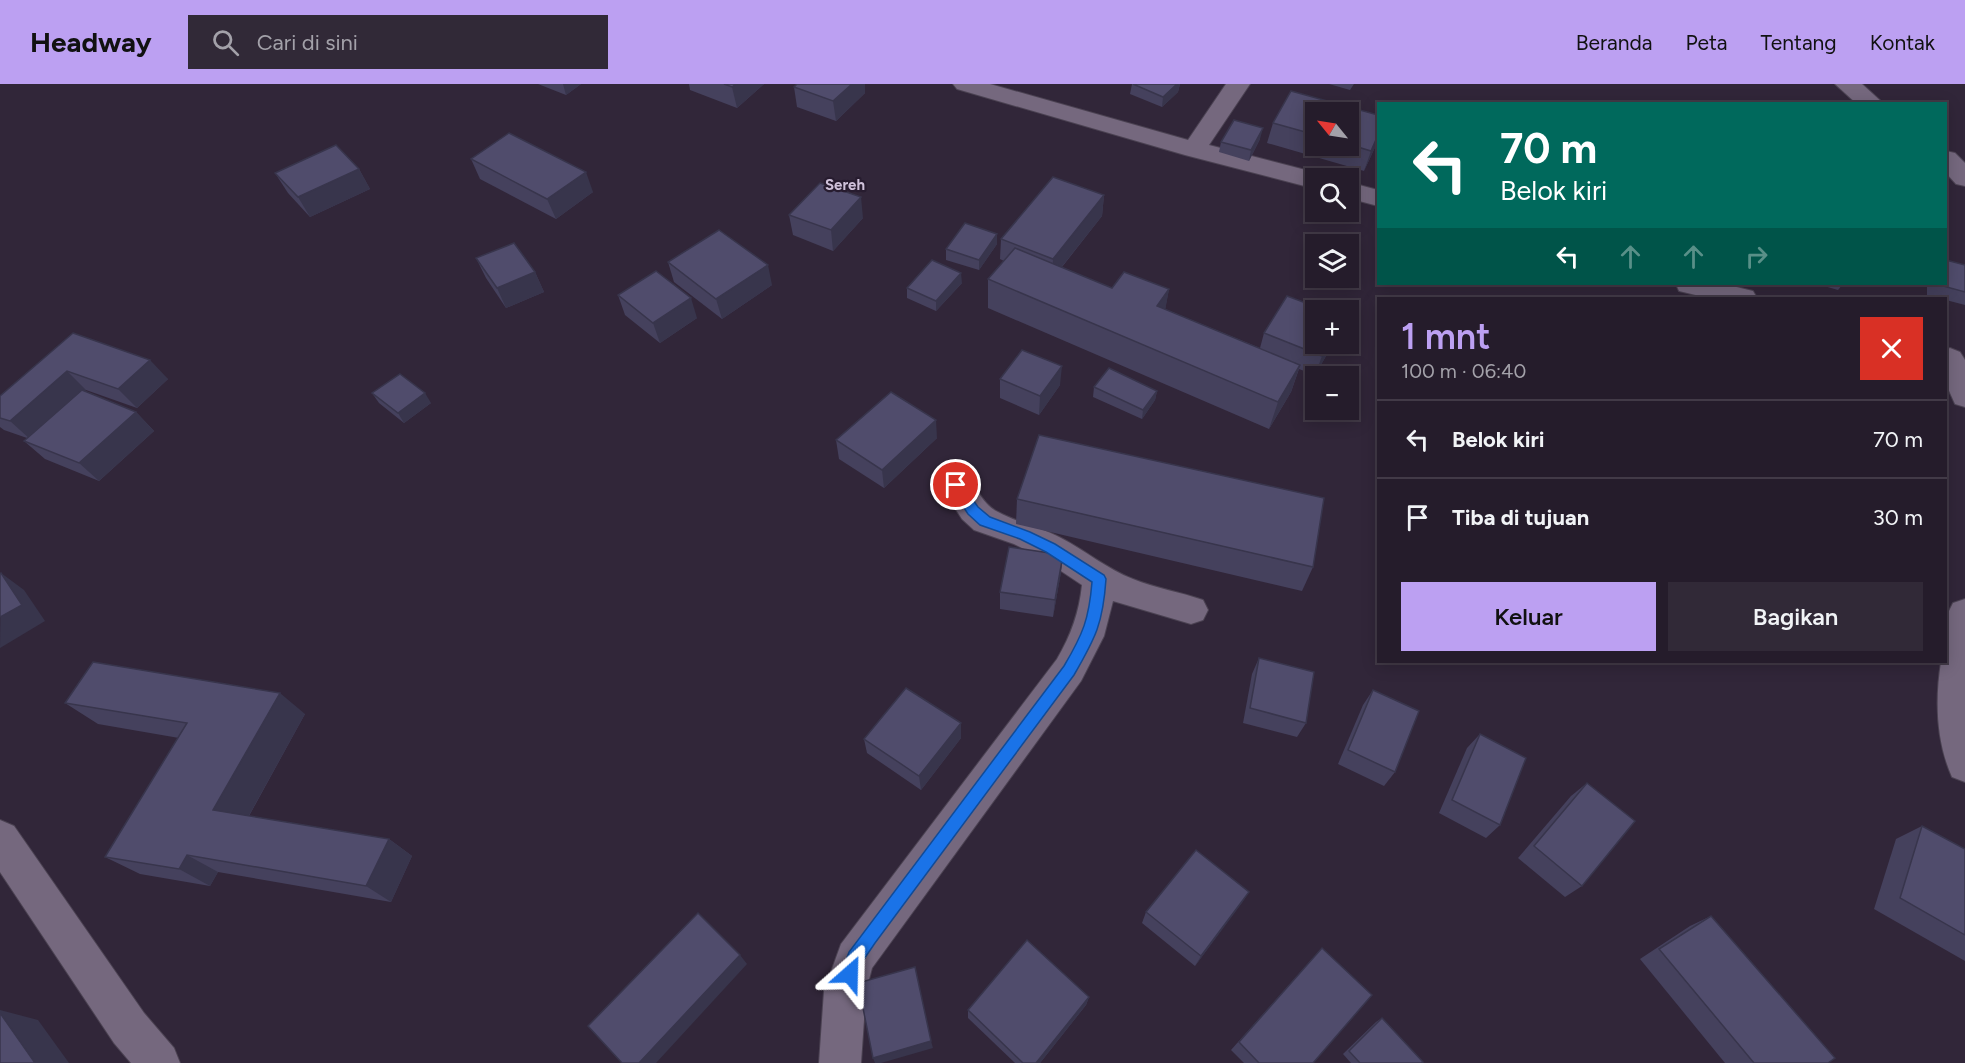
<!DOCTYPE html>
<html lang="id">
<head>
<meta charset="utf-8">
<style>
	:root { --surface:#251c2b; --page:#312937; --text:#f1f3f6; --muted:#a3a1a9; --line:#423a47; --accent:#bca0f2 }
	body { margin:0; font-family:Figtree,sans-serif; background:var(--page); color:var(--text); height:100vh; display:flex; flex-direction:column; font-size:22px; white-space:nowrap }
	* { box-sizing:border-box; margin:0 }
	p { font-size:20px; color:var(--muted) }
	.icon { flex:none; width:33px; height:33px; fill:none; stroke:currentColor; stroke-width:2; stroke-linecap:round; stroke-linejoin:round }
	.map { position:relative; flex:1; overflow:hidden }
	.drawer { position:absolute; left:1377px; top:213px; width:570px; height:366px; display:flex; flex-direction:column; background:var(--surface); border-radius:0px; box-shadow:0 3px 15px #0003,0 0 0 2px var(--line) }
	.drawer>* { flex:none }
	.banner { position:absolute; left:1377px; top:18px; width:570px; height:183px; border-radius:0px; box-shadow:0 3px 15px #0003,0 0 0 2px var(--line); background:#00695c; color:#fff; overflow:hidden }
	.needle { width:39px; rotate:300deg }
	.tools { position:absolute; left:1305px; top:18px; display:grid; gap:12px }
	.tools a { display:grid; place-items:center; width:54px; height:54px; border-radius:0px; background:var(--surface); box-shadow:0 3px 15px #0003,0 0 0 2px var(--line); font-size:30px }
	.pin { position:absolute; display:grid; place-items:center; width:51px; height:51px; color:#fff; margin:-26px; border:3px solid #fff; border-radius:50%; box-shadow:0 2px 6px #0007 }
	.me { position:absolute; width:66px; margin:-33px; rotate:25deg; stroke-linejoin:round; filter:drop-shadow(0 0 4px #0008) }
	.turn { display:flex; align-items:center; gap:21px; height:126px; padding:0 24px; font-size:27px }
	.turn .icon { width:78px; height:78px; stroke-width:2.5 }
	.turn b { display:block; font-size:42px; line-height:51px }
	.lanes { display:flex; align-items:center; height:57px; padding:0 24px; background:#0003; justify-content:center; gap:30px; direction:ltr }
	.lanes .off { opacity:.35 }
	.round { display:grid; place-items:center; flex:none; width:63px; height:63px; border-radius:0px; background:var(--page) }
	.summary { display:flex; align-items:center; justify-content:space-between; height:102px; padding:0 24px }
	h1 { font-size:36px; font-weight:600; line-height:45px; color:var(--accent) }
	.cta { display:flex; gap:12px; margin-top:auto; padding:12px 24px }
	.cta a { flex:1; height:69px; border-radius:0px; background:var(--accent); color:#111; font-size:24px; font-weight:600; line-height:69px; text-align:center }
	.cta a+a { background:var(--page); color:var(--text) }
	ul { padding:0; list-style:none }
	li { display:flex; align-items:center; gap:18px; height:78px; padding:0 24px; border-top:2px solid var(--line) }
	li div { flex:1 }
	li b { display:block; font-size:22px }
	li em { font-style:normal }
	header { display:flex; align-items:center; gap:36px; box-sizing:border-box; height:84px; padding:0 30px; background:var(--accent); color:#111 }
	header strong { font-size:28px }
	nav { display:flex; gap:33px; margin-inline-start:auto; font-size:21px }
	.search { width:420px; height:54px; background:var(--page); display:flex; align-items:center; gap:15px; box-sizing:border-box; padding:0 21px; border-radius:0px; color:var(--muted); font-size:22px }
	.map>svg:first-child { display:block }
</style>
</head>
<body>
<header>
<strong>Headway</strong>
<div class="search"><svg class="icon" aria-label="search" viewBox="0 0 24 24"><circle cx="10" cy="10" r="6"/><path d="M15 15l6 6"/></svg>Cari di sini</div>
<nav><a>Beranda</a><a>Peta</a><a>Tentang</a><a>Kontak</a></nav>
</header>
<div class="map">
<svg width="1965" height="979" viewBox="0 0 1965 979">
	<rect width="100%" height="100%" fill="#312639"/>
	<g fill="none" stroke-linecap="round" stroke-linejoin="round">
		<g stroke="#4b4252" stroke-width="2">
			<g id="minor">
				<path d="M953,0H990L1188,56L1226,0H1250L1209,61L1325,91L1327,94H1316V105L1185,71L957,5Z"/>
				<path d="M1835,0H1862L1884,20H1857Z"/>
				<path d="M1946,67L1955,69L1965,79V102L1956,100L1946,89Z"/>
				<path d="M1348,98L1378,106V122L1348,114Z"/>
				<path d="M1676,200H1724L1753,207L1757,214H1708L1679,207Z"/>
				<path d="M1950,264L1960,268L1965,276V323L1955,320L1946,300V266Z"/>
				<path d="M956,389C976,395 979,419 998,428C1018,439 1041,443 1061,454C1086,467 1107,485 1133,495C1155,504 1180,508 1203,516L1208,526L1203,536L1191,540L1113,517L1104,552L1081,597L872,884L866,907L861,979H819L824,907L841,860L1057,575C1071,551 1079,529 1082,501L1040,473L1014,460L974,446L962,435L940,401L945,392Z"/>
				<path d="M1965,515V698L1952,693C1936,657 1935,616 1941,578H1946V547L1948,529L1953,519Z"/>
				<path d="M0,736L14,742L144,929L174,964L180,979H131L114,959L0,788Z"/>
			</g>
		</g>
		<use href="#minor" fill="#75687e" fill-rule="evenodd"/>
	</g>
	<g fill="#45415d" fill-rule="evenodd">
		<path d="M538,0H581L566,11Z"/>
		<path d="M689,0H764L737,24L690,6Z"/>
		<path d="M797,0H865V9L836,37L797,23L794,3Z"/>
		<path d="M1132,0H1180L1178,8L1162,23L1130,10Z"/>
		<path d="M1329,0H1354L1350,6Z"/>
		<path d="M1291,7L1378,31V57L1364,87L1267,59L1273,39ZM1316,28H1348V62H1316Z"/>
		<path d="M1260,55L1249,77L1219,68L1221,58Z"/>
		<path d="M471,75L593,108L556,135L480,95Z"/>
		<path d="M359,85L370,105L310,133L288,109L275,89Z"/>
		<path d="M1104,111L1102,132L1062,183L1112,204L1169,205L1165,225L1260,264L1264,249L1333,260L1315,291L1299,285L1291,308L1269,345L988,224V195L1004,177L1000,175L1001,155Z"/>
		<path d="M789,131L863,134L833,167L793,151Z"/>
		<path d="M997,150V160L979,186L946,176V165Z"/>
		<path d="M476,174L535,188L544,208L506,224L486,194Z"/>
		<path d="M668,178L772,201L722,235L674,198Z"/>
		<path d="M1965,181V221L1946,216V214H1941L1927,211V200H1946Z"/>
		<path d="M962,199L936,227L907,214V204Z"/>
		<path d="M1817,200H1843L1838,206Z"/>
		<path d="M618,211L697,234L660,259L625,231Z"/>
		<path d="M73,249L168,295L137,324L86,306L84,307L136,328L154,347L99,397L45,375L24,357L27,354L4,346L0,343V312Z"/>
		<path d="M1000,295L1060,301L1039,331L1000,314Z"/>
		<path d="M1094,303L1157,307L1155,316L1142,335L1093,313Z"/>
		<path d="M372,309L431,319L404,339L379,319Z"/>
		<path d="M937,354L884,404L839,375L836,356Z"/>
		<path d="M1017,415L1313,483L1302,507L1016,440Z"/>
		<path d="M1061,488L1053,533L1000,525V508Z"/>
		<path d="M1259,574L1306,639L1297,653L1243,639L1252,590Z"/>
		<path d="M1373,606L1395,688L1384,702L1338,680L1363,621Z"/>
		<path d="M65,619L305,630L249,732L389,755L412,772L391,818L218,788L210,802L140,790L105,773L179,654L98,640Z"/>
		<path d="M1480,650L1500,741L1486,754L1439,729L1467,664Z"/>
		<path d="M961,654L921,706L867,669L864,655Z"/>
		<path d="M1587,699L1582,802L1565,813L1518,774L1571,712Z"/>
		<path d="M1922,742L1965,765V877L1874,825L1896,755Z"/>
		<path d="M1249,808L1195,882L1142,839L1146,828Z"/>
		<path d="M1711,832L1828,979H1725L1640,875L1690,842Z"/>
		<path d="M1322,864L1313,979H1244L1231,966L1313,874Z"/>
		<path d="M1089,913L1086,921L1040,979H1015L968,934V926Z"/>
		<path d="M1382,934L1421,979H1351L1343,970L1376,938Z"/>
	</g>
	<g fill="#38354c">
		<path d="M563,0H581L566,11Z"/>
		<path d="M736,0H764L737,24L732,3Z"/>
		<path d="M852,0H865V9L836,37L833,17Z"/>
		<path d="M1177,0H1180L1178,8L1162,23L1163,13Z"/>
		<path d="M1263,44L1260,55L1249,77L1251,66Z"/>
		<path d="M1378,51V57L1364,87L1371,67Z"/>
		<path d="M359,85L370,105L310,133L298,113Z"/>
		<path d="M586,88L593,108L556,135L547,115Z"/>
		<path d="M1104,111L1102,132L1052,195L1053,175Z"/>
		<path d="M861,113L863,134L833,167L831,146Z"/>
		<path d="M997,150V160L979,186V176Z"/>
		<path d="M768,181L772,201L722,235L716,215Z"/>
		<path d="M535,188L544,208L506,224L497,204Z"/>
		<path d="M961,189L962,199L936,227V217Z"/>
		<path d="M1169,205L1164,233L1157,222Z"/>
		<path d="M691,214L697,234L660,259L653,239Z"/>
		<path d="M1329,260H1333L1315,291L1322,272Z"/>
		<path d="M150,276L168,295L137,324L118,305Z"/>
		<path d="M1300,281L1291,308L1269,345L1278,318Z"/>
		<path d="M1062,282L1060,301L1039,331L1040,312Z"/>
		<path d="M67,287L86,306L31,356L10,337Z"/>
		<path d="M1157,307L1155,316L1142,335L1143,326Z"/>
		<path d="M425,309L431,319L404,339L398,329Z"/>
		<path d="M136,328L154,347L99,397L79,379Z"/>
		<path d="M936,336L937,354L884,404L882,386Z"/>
		<path d="M1063,471L1061,488L1053,533L1055,516Z"/>
		<path d="M1,489L24,506L45,537L0,564Z"/>
		<path d="M280,609L305,630L242,744L213,726Z"/>
		<path d="M961,639V654L921,706L919,692Z"/>
		<path d="M389,755L412,772L391,818L366,802Z"/>
		<path d="M187,771L218,788L210,802L179,785Z"/>
		<path d="M1249,808L1242,819L1195,882L1201,872Z"/>
		<path d="M740,871L747,880L656,979H639Z"/>
		<path d="M1089,913L1086,921L1040,979H1036Z"/>
		<path d="M0,926L38,936L69,979H35L0,929Z"/>
		<path d="M931,957L933,964L881,979H875L873,974Z"/>
	</g>
	<g fill="#504c6c" stroke="#38354c" stroke-width="1.5">
		<path d="M724,0H736L732,3Z"/>
		<path d="M797,0H852L833,17L794,3Z"/>
		<path d="M1133,0H1177L1163,13Z"/>
		<path d="M1291,7L1378,31V51L1371,67L1348,60V28H1316V51L1273,39Z"/>
		<path d="M1234,36L1263,44L1251,66L1221,58Z"/>
		<path d="M509,49L586,88L547,115L471,75Z"/>
		<path d="M336,61L359,85L298,113L275,89Z"/>
		<path d="M1053,93L1104,111L1053,175L1001,155Z"/>
		<path d="M820,99L861,113L831,146L789,131Z"/>
		<path d="M965,139L997,150L979,176L946,165Z"/>
		<path d="M719,146L768,181L716,215L668,178Z"/>
		<path d="M514,159L535,188L497,204L476,174Z"/>
		<path d="M1015,164L1112,204L1124,188L1169,205L1157,222L1300,281L1278,318L988,195Z"/>
		<path d="M932,176L961,189L936,217L907,204Z"/>
		<path d="M1946,176L1965,181V208L1936,200H1946Z"/>
		<path d="M656,187L691,214L653,239L618,211Z"/>
		<path d="M1287,212L1325,226H1316V260H1329L1322,272L1264,249Z"/>
		<path d="M73,249L150,276L118,305L67,287L10,337L0,334V312Z"/>
		<path d="M1022,266L1062,282L1040,312L1000,295Z"/>
		<path d="M1109,284L1157,307L1143,326L1094,303Z"/>
		<path d="M400,290L425,309L398,329L372,309Z"/>
		<path d="M82,306L136,328L79,379L24,357Z"/>
		<path d="M891,308L936,336L882,386L836,356Z"/>
		<path d="M1039,351L1324,414L1313,483L1017,415Z"/>
		<path d="M1009,463L1063,471L1055,516L1000,508Z"/>
		<path d="M1,489L22,521L0,533V490Z"/>
		<path d="M1259,574L1314,588L1306,639L1250,624Z"/>
		<path d="M93,578L280,609L213,726L389,755L366,802L187,771L179,785L105,773L187,639L65,619Z"/>
		<path d="M906,604L961,639L919,692L864,655Z"/>
		<path d="M1373,606L1419,627L1395,688L1348,666Z"/>
		<path d="M1480,650L1526,674L1500,741L1452,716Z"/>
		<path d="M1587,699L1635,737L1582,802L1534,762Z"/>
		<path d="M1922,742L1965,765V851L1900,814Z"/>
		<path d="M1196,766L1249,808L1201,872L1146,828Z"/>
		<path d="M698,829L740,871L639,979H622L588,942Z"/>
		<path d="M1711,832L1835,974L1828,979H1754L1659,865Z"/>
		<path d="M1027,856L1089,913L1036,979H1023L968,926Z"/>
		<path d="M1322,864L1372,911L1313,979H1259L1239,958Z"/>
		<path d="M915,883L931,957L873,974L858,899Z"/>
		<path d="M0,929L35,979H0Z"/>
		<path d="M1382,934L1423,978L1421,979H1360L1349,967Z"/>
	</g>
	<path fill="#1a73e8" stroke="#114b97" stroke-width="1.5" d="M956,396L960,397L978,423L990,433L1030,448L1055,460L1104,491L1106,495C1103,539 1096,553 1074,591L875,859L862,878L856,896L850,899L844,896L841,890L849,868L1064,582C1083,550 1089,535 1092,498L1046,468L1020,455L980,441L968,430L951,404L949,401Z"/>
	<g text-anchor="middle" stroke-width="4.5" stroke-linejoin="round" paint-order="stroke">
		<g font-size="15" font-weight="bold" fill="#cfc1da" stroke="#271c2f">
			<text x="845" y="106">Sereh</text>
		</g>
	</g>
</svg>
<div class="tools">
<a><svg class="needle" viewBox="-14 -14 28 28"><path d="M0-13l5 13h-10z" fill="#e53935"/><path d="M0 13l5-13h-10z" fill="#a3a1a9"/></svg></a>
<a><svg class="icon" aria-label="search" viewBox="0 0 24 24"><circle cx="10" cy="10" r="6"/><path d="M15 15l6 6"/></svg></a>
<a><svg class="icon" aria-label="layers" viewBox="0 0 24 24"><path d="M12 4l9 5-9 5-9-5zM3 14l9 5 9-5"/></svg></a>
<a>+</a>
<a>−</a>
</div>
<div class="pin" style="left:956px;top:401px;background:#d93025"><svg class="icon" aria-label="arrive" viewBox="0 0 24 24"><path d="M6 21V4h12l-3 4 3 4H6"/></svg></div>
<svg class="me" style="left:850px;top:890px" viewBox="-20 -20 40 40"><path d="M0-17L14 15 0 8-14 15z" fill="#1a73e8" stroke="#fff" stroke-width="4"/></svg>
<div class="banner">
<div class="turn"><svg class="icon" aria-label="left" viewBox="0 0 24 24"><path d="M17 20v-9H6M10 6l-5 5 5 5"/></svg><div><b>70 m</b>Belok kiri</div></div>
<div class="lanes"><svg class="icon" aria-label="left" viewBox="0 0 24 24"><path d="M17 20v-9H6M10 6l-5 5 5 5"/></svg><svg class="icon off" aria-label="ahead" viewBox="0 0 24 24"><path d="M12 20V5M6 11l6-6 6 6"/></svg><svg class="icon off" aria-label="ahead" viewBox="0 0 24 24"><path d="M12 20V5M6 11l6-6 6 6"/></svg><svg class="icon off" aria-label="right" viewBox="0 0 24 24"><path d="M7 20v-9h11M14 6l5 5-5 5"/></svg></div>
</div>
<section class="drawer">
<div class="summary"><div><h1>1 mnt</h1><p>100 m · 06:40</p></div><a class="round" style="background:#d93025;color:#fff"><svg class="icon" aria-label="close" viewBox="0 0 24 24"><path d="M6 6l12 12M18 6L6 18"/></svg></a></div>
<ul>
<li><svg class="icon" aria-label="left" viewBox="0 0 24 24"><path d="M17 20v-9H6M10 6l-5 5 5 5"/></svg><div><b>Belok kiri</b></div><em>70 m</em></li>
<li><svg class="icon" aria-label="arrive" viewBox="0 0 24 24"><path d="M6 21V4h12l-3 4 3 4H6"/></svg><div><b>Tiba di tujuan</b></div><em>30 m</em></li>
</ul>
<div class="cta"><a>Keluar</a><a>Bagikan</a></div>
</section>
</div>
</body>
</html>
